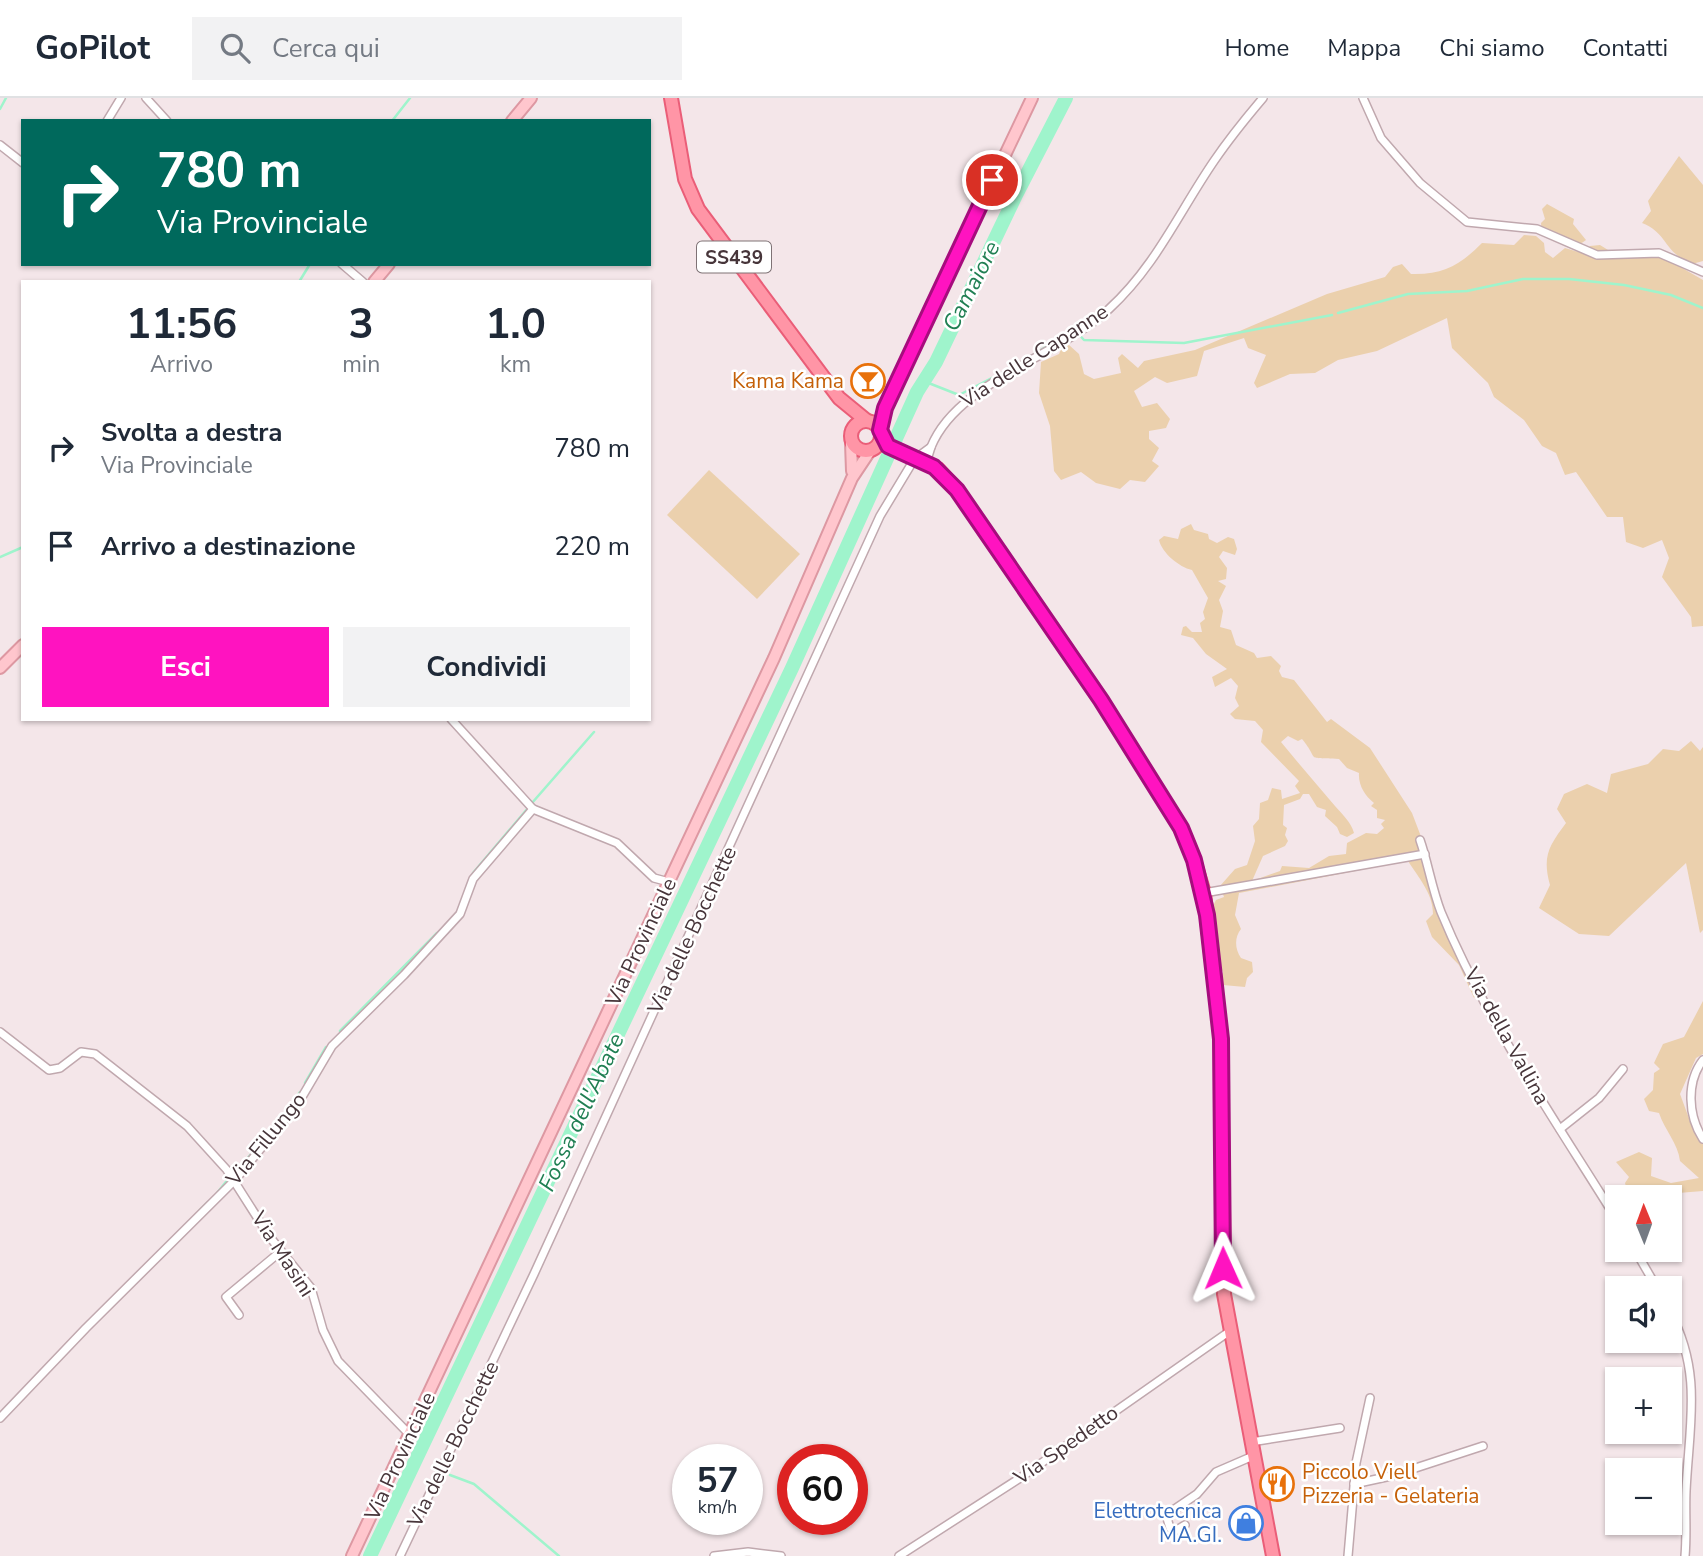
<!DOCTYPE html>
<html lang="it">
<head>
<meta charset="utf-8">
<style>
	:root { --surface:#fff; --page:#f2f2f3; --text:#1f2937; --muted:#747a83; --line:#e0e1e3; --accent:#ff13c0 }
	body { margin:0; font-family:"Nunito Sans",sans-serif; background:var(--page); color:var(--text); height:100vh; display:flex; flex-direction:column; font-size:26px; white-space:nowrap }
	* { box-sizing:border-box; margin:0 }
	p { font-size:23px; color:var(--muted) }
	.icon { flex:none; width:38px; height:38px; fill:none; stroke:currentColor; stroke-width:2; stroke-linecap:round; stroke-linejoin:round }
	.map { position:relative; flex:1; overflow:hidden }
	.drawer { position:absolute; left:21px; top:182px; width:630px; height:441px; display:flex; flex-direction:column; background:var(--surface); border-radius:0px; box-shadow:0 2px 5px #0004 }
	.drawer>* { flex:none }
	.hud { position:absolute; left:21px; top:21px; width:630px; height:147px; border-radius:0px; box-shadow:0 2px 5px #0004; background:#00695c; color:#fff; overflow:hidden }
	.needle { width:46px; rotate:359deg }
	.tools { position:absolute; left:1605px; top:1087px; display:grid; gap:14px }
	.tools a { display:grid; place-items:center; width:77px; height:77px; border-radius:0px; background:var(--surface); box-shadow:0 2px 5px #0004; font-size:35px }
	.speed { position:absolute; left:672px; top:1346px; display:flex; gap:14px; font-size:35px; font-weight:700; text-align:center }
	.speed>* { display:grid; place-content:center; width:91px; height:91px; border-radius:50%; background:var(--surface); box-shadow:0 2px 5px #0004; line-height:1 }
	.speed small { font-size:18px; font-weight:400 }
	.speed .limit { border:10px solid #d22; background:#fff; color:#111 }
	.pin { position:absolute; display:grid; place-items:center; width:60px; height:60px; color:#fff; margin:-30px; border:4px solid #fff; border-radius:50%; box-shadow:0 2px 7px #0007 }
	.me { position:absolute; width:77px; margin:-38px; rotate:359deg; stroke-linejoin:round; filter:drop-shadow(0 0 5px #0008) }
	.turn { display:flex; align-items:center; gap:24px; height:147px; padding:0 21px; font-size:32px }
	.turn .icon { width:91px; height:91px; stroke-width:2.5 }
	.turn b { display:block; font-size:49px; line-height:60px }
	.eta { display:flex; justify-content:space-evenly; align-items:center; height:119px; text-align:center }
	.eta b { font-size:42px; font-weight:700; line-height:49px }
	.primary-button { display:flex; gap:14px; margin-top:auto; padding:14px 21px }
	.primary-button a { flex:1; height:80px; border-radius:0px; background:var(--accent); color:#fff; font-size:28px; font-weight:700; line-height:80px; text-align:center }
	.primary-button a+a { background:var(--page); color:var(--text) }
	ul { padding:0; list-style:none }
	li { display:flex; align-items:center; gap:21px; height:98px; padding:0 21px }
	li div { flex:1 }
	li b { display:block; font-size:26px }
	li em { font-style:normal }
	header { display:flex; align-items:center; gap:42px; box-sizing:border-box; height:98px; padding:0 35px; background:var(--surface); border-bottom:2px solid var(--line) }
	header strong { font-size:33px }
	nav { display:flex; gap:38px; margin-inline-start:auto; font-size:24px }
	.search { width:490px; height:63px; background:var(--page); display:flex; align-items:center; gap:18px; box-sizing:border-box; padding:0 24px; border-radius:0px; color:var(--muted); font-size:26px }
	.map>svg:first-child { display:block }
</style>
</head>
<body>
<header>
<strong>GoPilot</strong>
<div class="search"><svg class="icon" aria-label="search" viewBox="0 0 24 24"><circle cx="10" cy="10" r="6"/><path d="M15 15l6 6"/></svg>Cerca qui</div>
<nav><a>Home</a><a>Mappa</a><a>Chi siamo</a><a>Contatti</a></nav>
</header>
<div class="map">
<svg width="1703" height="1458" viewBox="0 0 1703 1458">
	<rect width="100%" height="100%" fill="#f4e6e9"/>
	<g fill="#ebd0ad" fill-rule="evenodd">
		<path d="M1679,58L1703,87V163L1692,166C1663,154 1668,135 1642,125L1651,113L1648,103Z"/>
		<path d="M1547,106L1574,121L1573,126L1586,142C1573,153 1557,142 1542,137L1541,125L1545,121L1542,111Z"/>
		<path d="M1524,137L1536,138L1544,145L1545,154L1553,160L1565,150L1585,156L1590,148L1600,147L1621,160L1663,159L1703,182V528L1692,529L1691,519L1662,479L1669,460L1662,442L1643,450L1626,444L1623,419H1607L1576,374L1565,377L1556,355L1542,348L1524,322L1494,299L1488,285L1452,250L1447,220L1377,253L1338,262L1315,275L1290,276L1257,290L1254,285L1266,257L1248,250L1244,240L1204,253L1197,278L1167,285L1155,279L1134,293L1142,309L1157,305L1170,321L1166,330L1149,333V341L1159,350L1152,363L1159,368L1145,384L1130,382L1120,391L1096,385L1081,374L1061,382L1054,373L1050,328L1039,295L1041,264L1059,256L1062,249L1069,247L1079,256L1084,276L1094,281L1121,275L1118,260L1122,256L1138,270L1144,263L1195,252L1327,196L1385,179L1393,169L1402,166L1411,176C1444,177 1460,167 1482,145L1514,147Z"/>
		<path d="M709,372L800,456L757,501L667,417Z"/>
		<path d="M1191,426L1194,432L1208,436L1209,441L1217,445L1228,439L1234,441L1237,451L1235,457L1223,453L1219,459L1227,470L1226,481L1218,483L1226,488L1219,502L1223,513L1220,529L1231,532L1236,547L1254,555L1257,560L1271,558L1281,568L1279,573L1282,579L1294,582L1327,624L1331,621L1370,650L1412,715L1425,749L1442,812L1482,890L1474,900L1459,867L1432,839L1426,823L1433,816C1433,795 1418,779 1408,763L1239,795L1235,817L1241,831C1234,840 1235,851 1241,860L1252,864L1253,874L1247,880L1245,889L1223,887L1219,883L1223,874C1218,864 1209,848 1217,837L1211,822L1214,820L1212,810L1216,802L1224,799L1220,788L1235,771L1247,767L1255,743L1253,728L1259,721L1260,705L1268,702L1272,690L1281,692L1282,701L1300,695L1295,688L1299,683L1261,644L1263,632L1255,623L1235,621L1230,616L1239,608L1235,600L1238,588L1231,580L1215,589L1212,579L1227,571L1206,556L1193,540L1181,537L1183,529L1186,528L1192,534H1202L1200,525L1205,521L1203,514L1208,500L1192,472C1179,469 1162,455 1159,442L1164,438L1178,441L1181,431ZM1288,638L1298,643L1302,641C1321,664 1303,659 1339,661L1347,670L1359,675C1358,687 1365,698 1374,705L1371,708L1377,712V720L1385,722L1381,726L1384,730L1377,736L1366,735L1347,745L1346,756L1329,758L1309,770L1282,768L1280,773L1252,783L1263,758L1285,748L1288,743L1285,737L1287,730L1283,727L1284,707L1300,701L1303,696H1309L1317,709L1326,712L1325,718L1337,729L1340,736L1347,739L1354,735C1351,724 1342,716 1335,708C1317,687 1299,666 1281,644Z"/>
		<path d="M1691,643L1700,653L1703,649V832L1700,835L1686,765L1609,838L1579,836L1539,810L1550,787C1542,758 1549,748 1566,725L1557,711L1564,696L1587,686L1607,695L1611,676L1648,666L1663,651L1679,653Z"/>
		<path d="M1703,903V956L1696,960L1680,996L1694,1034L1703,1031V1093L1629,1099L1625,1085L1629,1079L1616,1064L1639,1054L1652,1060L1651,1078L1671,1085L1699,1080L1680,1063C1678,1045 1665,1033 1659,1015L1649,1013L1644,1001L1653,992L1654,975L1660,971L1654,965L1663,946L1684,939Z"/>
	</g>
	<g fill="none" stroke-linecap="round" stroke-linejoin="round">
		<g stroke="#9ff4cc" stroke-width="2.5">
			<path d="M0,11L6,0"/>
			<path d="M392,23L410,0"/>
			<path d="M299,184L310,166"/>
			<path d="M1338,215L1408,196L1467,193L1523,181H1569L1624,187L1671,197L1703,210"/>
			<path d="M1020,265L1074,231L1084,242L1184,245L1332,217"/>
			<path d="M926,284L959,297L1011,270"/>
			<path d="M0,459L23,449"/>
			<path d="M532,705L594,634"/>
			<path d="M473,775L528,710"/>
			<path d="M340,933L437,835"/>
			<path d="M305,985L326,949"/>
			<path d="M288,1012L300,994"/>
			<path d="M234,1076L259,1047"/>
			<path d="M217,1095L229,1080"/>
			<path d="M199,1113L208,1104"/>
			<path d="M450,1377L474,1386L559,1458"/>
		</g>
		<path stroke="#9ff4cc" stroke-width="14" d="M370,1458L792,570L917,294L936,264L1017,95L1066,0"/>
		<g stroke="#c0a8ae" stroke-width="10">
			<g id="street">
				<path d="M146,0L167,23"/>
				<path d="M1363,0L1381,40L1420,85L1467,124L1537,131L1597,157L1659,155L1703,174"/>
				<path d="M107,23L121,0"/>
				<path d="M0,47L23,65"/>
				<path d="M342,166L363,184"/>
				<path d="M931,349C957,284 1058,259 1109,211C1156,168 1179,114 1214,63C1229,41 1246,20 1263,0"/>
				<path d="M916,360L931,349L926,365"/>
				<path d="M451,621L533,711L617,745L654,780L669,784"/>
				<path d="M1420,742C1428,765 1432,791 1441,814C1486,923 1555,1022 1617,1122"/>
				<path d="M1204,795L1425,756"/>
				<path d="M0,934L49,972L60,970L81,954L95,956L187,1028L227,1072L269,1138L311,1190L323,1232L338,1263L410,1337"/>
				<path d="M1703,962C1686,984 1688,1018 1703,1041"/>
				<path d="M1560,1031L1599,1000L1623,971"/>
				<path d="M1635,1152L1657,1190"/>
				<path d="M1670,1214C1703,1275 1689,1327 1686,1393C1685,1415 1687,1436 1685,1458"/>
				<path d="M239,1217L226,1199L280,1154"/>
				<path d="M0,1320L86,1230L235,1082L299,1004L332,948L404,877L460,816L473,781L533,711"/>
				<path d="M1251,1344L1340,1330"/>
				<path d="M1354,1386L1391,1378L1483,1348"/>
				<path d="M1185,1427L1175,1433L1170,1430L1166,1417L1197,1396L1216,1374L1253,1358"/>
				<path d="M400,1458L534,1176L880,418L915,360"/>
				<path d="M714,1458L748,1454L781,1458"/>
				<path d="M899,1458L1020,1380L1230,1233"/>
				<path d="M1348,1458L1356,1365L1370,1300"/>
			</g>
		</g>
		<g stroke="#dd98a2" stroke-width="14">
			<g id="secondary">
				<path d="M512,23L531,0"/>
				<path d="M374,184L389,166"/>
				<path d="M880,332L885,310L1032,0"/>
				<path d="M851,345L852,373"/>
				<path d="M0,570L23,547"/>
				<path d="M352,1458L774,560L852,380L870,353"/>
			</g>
		</g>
		<g stroke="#ea5e78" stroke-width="16">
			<g id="primary">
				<path d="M671,0L685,81L698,111L839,300L867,323"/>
				<circle cx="866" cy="338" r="15"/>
				<path d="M881,337L888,348L938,371L957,392L1101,602L1181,730L1194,762L1204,795L1221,941L1224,1196L1273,1458"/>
			</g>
		</g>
		<use href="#street" stroke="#fff" stroke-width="7"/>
		<use href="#secondary" stroke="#ffc6cd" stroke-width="10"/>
		<use href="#primary" stroke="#ff95a6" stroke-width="12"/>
	</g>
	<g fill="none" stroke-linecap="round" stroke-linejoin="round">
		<g stroke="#a60c7d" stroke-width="18">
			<path id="route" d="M992,82L885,310L880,332L888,348L934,369L957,392L1101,602L1181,730L1194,762L1207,817L1221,941L1223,1170"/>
		</g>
		<use href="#route" stroke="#ff13c0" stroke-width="12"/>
	</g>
	<defs>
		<g id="bar-ring" transform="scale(1.75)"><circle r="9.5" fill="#fff" stroke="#e8710a" stroke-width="1.5"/><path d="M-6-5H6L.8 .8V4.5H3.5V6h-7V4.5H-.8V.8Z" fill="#e8710a"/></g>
		<g id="restaurant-ring" transform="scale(1.75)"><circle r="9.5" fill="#fff" stroke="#e8710a" stroke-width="1.5"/><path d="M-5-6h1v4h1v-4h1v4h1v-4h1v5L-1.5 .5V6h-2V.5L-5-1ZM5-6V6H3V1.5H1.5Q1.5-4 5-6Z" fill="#e8710a"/></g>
		<g id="shop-ring" transform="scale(1.75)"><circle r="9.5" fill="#fff" stroke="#3f7fe0" stroke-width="1.5"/><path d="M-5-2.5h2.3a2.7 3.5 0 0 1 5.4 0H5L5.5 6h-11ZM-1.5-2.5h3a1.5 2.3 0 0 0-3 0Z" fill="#3f7fe0"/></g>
	</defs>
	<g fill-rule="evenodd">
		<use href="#bar-ring" x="868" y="283"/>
		<use href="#restaurant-ring" x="1277" y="1386"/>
		<use href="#shop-ring" x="1246" y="1425"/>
	</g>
	<g text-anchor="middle" stroke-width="5" stroke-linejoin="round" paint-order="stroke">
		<rect fill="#fff" stroke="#7e7275" stroke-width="2" x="697" y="143.5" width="74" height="31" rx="5"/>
		<g font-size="19" font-weight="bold" fill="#47353a">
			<text x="734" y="166">SS439</text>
		</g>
		<g font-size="21" fill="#47353a" stroke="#fff">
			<text transform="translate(1034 258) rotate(-33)" y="7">Via delle Capanne</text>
			<text transform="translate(692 832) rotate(-65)" y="7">Via delle Bocchette</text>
			<text transform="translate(641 844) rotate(-65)" y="7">Via Provinciale</text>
			<text transform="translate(1507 938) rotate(61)" y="7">Via della Vallina</text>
			<text transform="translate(266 1041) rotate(-51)" y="7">Via Fillungo</text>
			<text transform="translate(283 1156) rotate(57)" y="7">Via Masini</text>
			<text transform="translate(453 1346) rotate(-64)" y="7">Via delle Bocchette</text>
			<text transform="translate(1066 1347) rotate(-35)" y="7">Via Spedetto</text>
			<text transform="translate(400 1358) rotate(-65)" y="7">Via Provinciale</text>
		</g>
		<g font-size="21" fill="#c56008" stroke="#fff" text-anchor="end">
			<text x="844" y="290">Kama Kama</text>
			<text x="1302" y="1381" text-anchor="start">Piccolo Viell<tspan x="1302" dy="24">Pizzeria - Gelateria</tspan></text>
		</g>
		<g font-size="21" fill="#366cbe" stroke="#fff" text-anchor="end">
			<text x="1222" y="1420">Elettrotecnica<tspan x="1222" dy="24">MA.GI.</tspan></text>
		</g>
		<g font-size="23" font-style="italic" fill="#207f53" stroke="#fff">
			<text transform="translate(971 188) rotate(-63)" y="8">Camaiore</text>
			<text transform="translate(581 1014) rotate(-65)" y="8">Fossa dell'Abate</text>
		</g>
	</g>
</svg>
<div class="tools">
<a><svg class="needle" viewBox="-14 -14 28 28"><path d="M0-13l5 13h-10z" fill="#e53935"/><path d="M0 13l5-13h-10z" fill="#747a83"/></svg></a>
<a><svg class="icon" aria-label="sound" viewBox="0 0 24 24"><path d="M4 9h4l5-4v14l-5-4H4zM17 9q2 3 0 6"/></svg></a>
<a>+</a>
<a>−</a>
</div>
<div class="speed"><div>57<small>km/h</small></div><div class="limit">60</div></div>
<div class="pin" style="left:992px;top:82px;background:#d93025"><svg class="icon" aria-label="arrive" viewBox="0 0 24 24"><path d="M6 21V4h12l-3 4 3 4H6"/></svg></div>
<svg class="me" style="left:1223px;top:1170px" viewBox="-20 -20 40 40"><path d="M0-17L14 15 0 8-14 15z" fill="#ff13c0" stroke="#fff" stroke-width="4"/></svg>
<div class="hud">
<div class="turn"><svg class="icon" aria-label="right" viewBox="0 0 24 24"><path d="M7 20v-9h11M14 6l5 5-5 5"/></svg><div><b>780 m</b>Via Provinciale</div></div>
</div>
<section class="drawer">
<div class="eta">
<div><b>11:56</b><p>Arrivo</p></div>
<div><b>3</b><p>min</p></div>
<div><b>1.0</b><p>km</p></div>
</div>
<ul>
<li><svg class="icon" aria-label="right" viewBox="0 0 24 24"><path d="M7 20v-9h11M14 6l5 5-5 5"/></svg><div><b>Svolta a destra</b><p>Via Provinciale</p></div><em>780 m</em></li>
<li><svg class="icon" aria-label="arrive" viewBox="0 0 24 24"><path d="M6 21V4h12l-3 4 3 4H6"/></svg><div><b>Arrivo a destinazione</b></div><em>220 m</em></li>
</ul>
<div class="primary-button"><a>Esci</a><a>Condividi</a></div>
</section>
</div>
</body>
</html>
